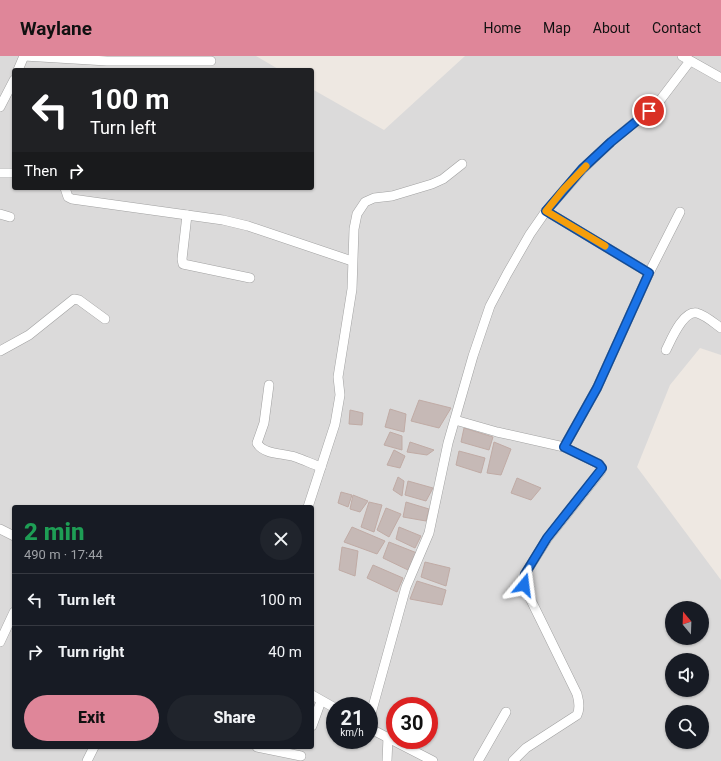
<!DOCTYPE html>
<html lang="en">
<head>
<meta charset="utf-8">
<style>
	:root { --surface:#171b24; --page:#20242c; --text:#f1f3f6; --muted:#9ea1a6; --line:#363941; --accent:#df8699 }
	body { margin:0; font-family:Roboto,sans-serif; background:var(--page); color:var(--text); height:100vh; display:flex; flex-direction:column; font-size:15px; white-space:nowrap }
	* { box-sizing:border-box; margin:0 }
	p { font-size:13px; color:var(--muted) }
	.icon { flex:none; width:22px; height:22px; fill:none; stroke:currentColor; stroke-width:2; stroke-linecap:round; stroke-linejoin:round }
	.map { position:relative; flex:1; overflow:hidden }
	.drawer { position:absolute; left:12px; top:449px; width:302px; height:244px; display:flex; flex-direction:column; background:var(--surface); border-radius:4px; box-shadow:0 1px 3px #0004 }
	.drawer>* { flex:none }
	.top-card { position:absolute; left:12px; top:12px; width:302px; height:122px; border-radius:4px; box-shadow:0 1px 3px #0004; background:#202124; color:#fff; overflow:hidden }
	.needle { width:26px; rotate:341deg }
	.fabs { position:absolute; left:665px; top:545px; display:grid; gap:8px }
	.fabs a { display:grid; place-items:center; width:44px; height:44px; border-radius:50%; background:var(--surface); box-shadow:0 1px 3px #0004; font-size:20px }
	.speed { position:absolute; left:326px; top:641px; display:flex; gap:8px; font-size:20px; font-weight:700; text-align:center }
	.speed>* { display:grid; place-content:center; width:52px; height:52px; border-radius:50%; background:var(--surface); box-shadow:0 1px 3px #0004; line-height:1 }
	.speed small { font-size:10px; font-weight:400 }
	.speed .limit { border:6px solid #d22; background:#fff; color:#111 }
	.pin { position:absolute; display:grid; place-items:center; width:34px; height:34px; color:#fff; margin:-17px; border:2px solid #fff; border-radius:50%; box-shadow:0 1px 4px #0007 }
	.me { position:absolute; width:44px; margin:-22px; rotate:16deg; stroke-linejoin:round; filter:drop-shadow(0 0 3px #0008) }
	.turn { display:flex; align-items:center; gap:14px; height:84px; padding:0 12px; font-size:18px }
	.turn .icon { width:52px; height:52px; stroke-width:2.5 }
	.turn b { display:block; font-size:28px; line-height:34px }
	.then { display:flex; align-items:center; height:38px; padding:0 12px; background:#0003; gap:8px; font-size:15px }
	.round { display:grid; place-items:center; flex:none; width:42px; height:42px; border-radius:21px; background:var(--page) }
	.summary { display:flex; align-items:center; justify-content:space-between; height:68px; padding:0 12px }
	h1 { font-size:24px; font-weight:800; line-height:30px; color:#1e9e55 }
	.action { display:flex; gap:8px; margin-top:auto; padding:8px 12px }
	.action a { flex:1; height:46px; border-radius:24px; background:var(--accent); color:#111; font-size:16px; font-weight:800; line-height:46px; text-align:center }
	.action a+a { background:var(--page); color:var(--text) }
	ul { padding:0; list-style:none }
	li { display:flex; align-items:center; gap:12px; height:52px; padding:0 12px; border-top:1px solid var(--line) }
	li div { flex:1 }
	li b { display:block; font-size:15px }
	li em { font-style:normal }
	header { display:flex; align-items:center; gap:24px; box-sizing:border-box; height:56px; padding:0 20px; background:var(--accent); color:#111 }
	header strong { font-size:19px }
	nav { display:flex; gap:22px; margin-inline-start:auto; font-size:14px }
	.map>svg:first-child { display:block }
</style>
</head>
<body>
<header>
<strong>Waylane</strong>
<nav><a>Home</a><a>Map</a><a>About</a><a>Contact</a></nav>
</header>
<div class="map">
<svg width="721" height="705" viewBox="0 0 721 705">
	<rect width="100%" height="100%" fill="#eee8e2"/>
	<path fill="#dbdada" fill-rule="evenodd" d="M0,0H256L280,14H14V132H312V33L384,74L465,0H721V299L700,292L670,329L637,411L721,524V705H0ZM14,451H312V691H14ZM672,552H702V582H672ZM672,604H702V634H672ZM335,650H369V684H335ZM395,650H429V684H395ZM672,656H702V686H672Z"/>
	<g fill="#c6b9b6" stroke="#c0aba5">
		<path d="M419,344L451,352L439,372L411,365Z"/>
		<path d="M390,353L406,358L404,376L385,371Z"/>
		<path d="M350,354L363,357L362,369L349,368Z"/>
		<path d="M464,372L493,381L489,394L461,386Z"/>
		<path d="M390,376L402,380V394L384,389Z"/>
		<path d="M410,386L434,394L427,399L407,396Z"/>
		<path d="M494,386L511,393L501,419L487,417Z"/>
		<path d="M394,394L405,400L400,412L387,409Z"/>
		<path d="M459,395L485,402L481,417L456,409Z"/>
		<path d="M398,421L404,425L402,440L393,434Z"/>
		<path d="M517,422L541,432L531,444L511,437Z"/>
		<path d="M408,425L433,432L426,445L405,439Z"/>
		<path d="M341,436L352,439L348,451L338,447Z"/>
		<path d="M353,439L368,445L360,456L350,453Z"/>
		<path d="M369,446L382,449L374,476L361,471Z"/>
		<path d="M406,446L429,453L426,465L403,461Z"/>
		<path d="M386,452L401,458L389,481L377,474Z"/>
		<path d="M352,471L385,485L377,498L344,486Z"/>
		<path d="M399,471L421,480L415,492L396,483Z"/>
		<path d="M389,486L417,497L408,514L383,502Z"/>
		<path d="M342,491L358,495L355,520L339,514Z"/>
		<path d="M425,506L450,512L446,530L421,521Z"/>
		<path d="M373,509L403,522L397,536L367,522Z"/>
		<path d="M417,525L446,534L442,549L410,543Z"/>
	</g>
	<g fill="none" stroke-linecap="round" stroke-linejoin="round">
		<g stroke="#a1a1a1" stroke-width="10">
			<g id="street">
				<path d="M24,0L107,5H211"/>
				<path d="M682,0L721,22"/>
				<path d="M18,14L24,0"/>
				<path d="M0,51L14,24"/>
				<path d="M0,117H14"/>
				<path d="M65,132L68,141L72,143L223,164L248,170L352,205"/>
				<path d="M546,155L649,217"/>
				<path d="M0,158L10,161"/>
				<path d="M187,159L182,203L183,208L250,222"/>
				<path d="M666,294C671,284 683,254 697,257C705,259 714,267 721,272"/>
				<path d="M0,295L29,279L74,243L79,244L105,263"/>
				<path d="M269,329L264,367L257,387C264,399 283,397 295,401C304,404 312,408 321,411"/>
				<path d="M455,364L497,376L564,391L599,408L602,412L601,415L547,483L525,518L524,523L526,534L577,638C579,645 580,653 577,659L526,692L513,705"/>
				<path d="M564,391L597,332L649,217L680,156"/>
				<path d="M308,451L335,368L340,339L338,321L352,233L354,173L357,158L365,146L374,142L392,140L432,128L443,123L462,108"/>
				<path d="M0,473L14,480"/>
				<path d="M0,586L14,556"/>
				<path d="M312,639L335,652"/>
				<path d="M369,665L406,531L429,477L448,387L473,300L490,250L507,218L530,178L546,155L583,113L611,86L658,47L690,5"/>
				<path d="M312,670L321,645"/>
				<path d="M369,672L433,705"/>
				<path d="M257,691L301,700"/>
				<path d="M87,705L94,691"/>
				<path d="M387,705L388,681"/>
				<path d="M478,705L506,656"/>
			</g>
		</g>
		<use href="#street" stroke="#fff" stroke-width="9"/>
	</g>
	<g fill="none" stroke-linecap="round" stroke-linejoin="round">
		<g stroke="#114b97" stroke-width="10">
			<path id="route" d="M524,529V523L525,518L547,482L600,415L602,412L599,408L564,391L597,332L649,217L546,155L582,113L611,86L649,55"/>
		</g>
		<use href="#route" stroke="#1a73e8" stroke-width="7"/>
		<path stroke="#f59e0b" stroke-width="7" d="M586,110L563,134L546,155L605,190"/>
	</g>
</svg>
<div class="fabs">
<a><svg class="needle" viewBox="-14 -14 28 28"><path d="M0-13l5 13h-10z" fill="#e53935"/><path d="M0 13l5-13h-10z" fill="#9ea1a6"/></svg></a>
<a><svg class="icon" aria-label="sound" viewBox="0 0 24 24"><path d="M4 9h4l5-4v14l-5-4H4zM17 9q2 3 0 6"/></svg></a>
<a><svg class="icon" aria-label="search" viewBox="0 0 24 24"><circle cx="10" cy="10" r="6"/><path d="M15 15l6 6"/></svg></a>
</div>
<div class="speed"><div>21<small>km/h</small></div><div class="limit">30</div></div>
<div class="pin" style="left:649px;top:55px;background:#d93025"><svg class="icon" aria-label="arrive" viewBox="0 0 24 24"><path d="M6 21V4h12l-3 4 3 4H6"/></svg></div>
<svg class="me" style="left:524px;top:529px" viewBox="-20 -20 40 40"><path d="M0-17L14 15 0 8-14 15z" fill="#1a73e8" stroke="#fff" stroke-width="4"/></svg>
<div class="top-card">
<div class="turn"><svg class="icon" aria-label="left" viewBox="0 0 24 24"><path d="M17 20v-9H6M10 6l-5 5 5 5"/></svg><div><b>100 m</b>Turn left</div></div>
<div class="then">Then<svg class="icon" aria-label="right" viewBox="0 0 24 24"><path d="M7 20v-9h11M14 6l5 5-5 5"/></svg></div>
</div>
<section class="drawer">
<div class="summary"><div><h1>2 min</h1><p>490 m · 17:44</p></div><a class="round"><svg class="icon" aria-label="close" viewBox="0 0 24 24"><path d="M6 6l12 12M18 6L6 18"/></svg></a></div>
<ul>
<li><svg class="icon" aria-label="left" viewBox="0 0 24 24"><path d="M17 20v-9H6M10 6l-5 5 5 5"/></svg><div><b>Turn left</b></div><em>100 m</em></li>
<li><svg class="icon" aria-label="right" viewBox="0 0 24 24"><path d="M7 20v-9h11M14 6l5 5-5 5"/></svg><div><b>Turn right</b></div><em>40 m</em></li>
</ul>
<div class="action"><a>Exit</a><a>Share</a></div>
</section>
</div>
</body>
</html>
